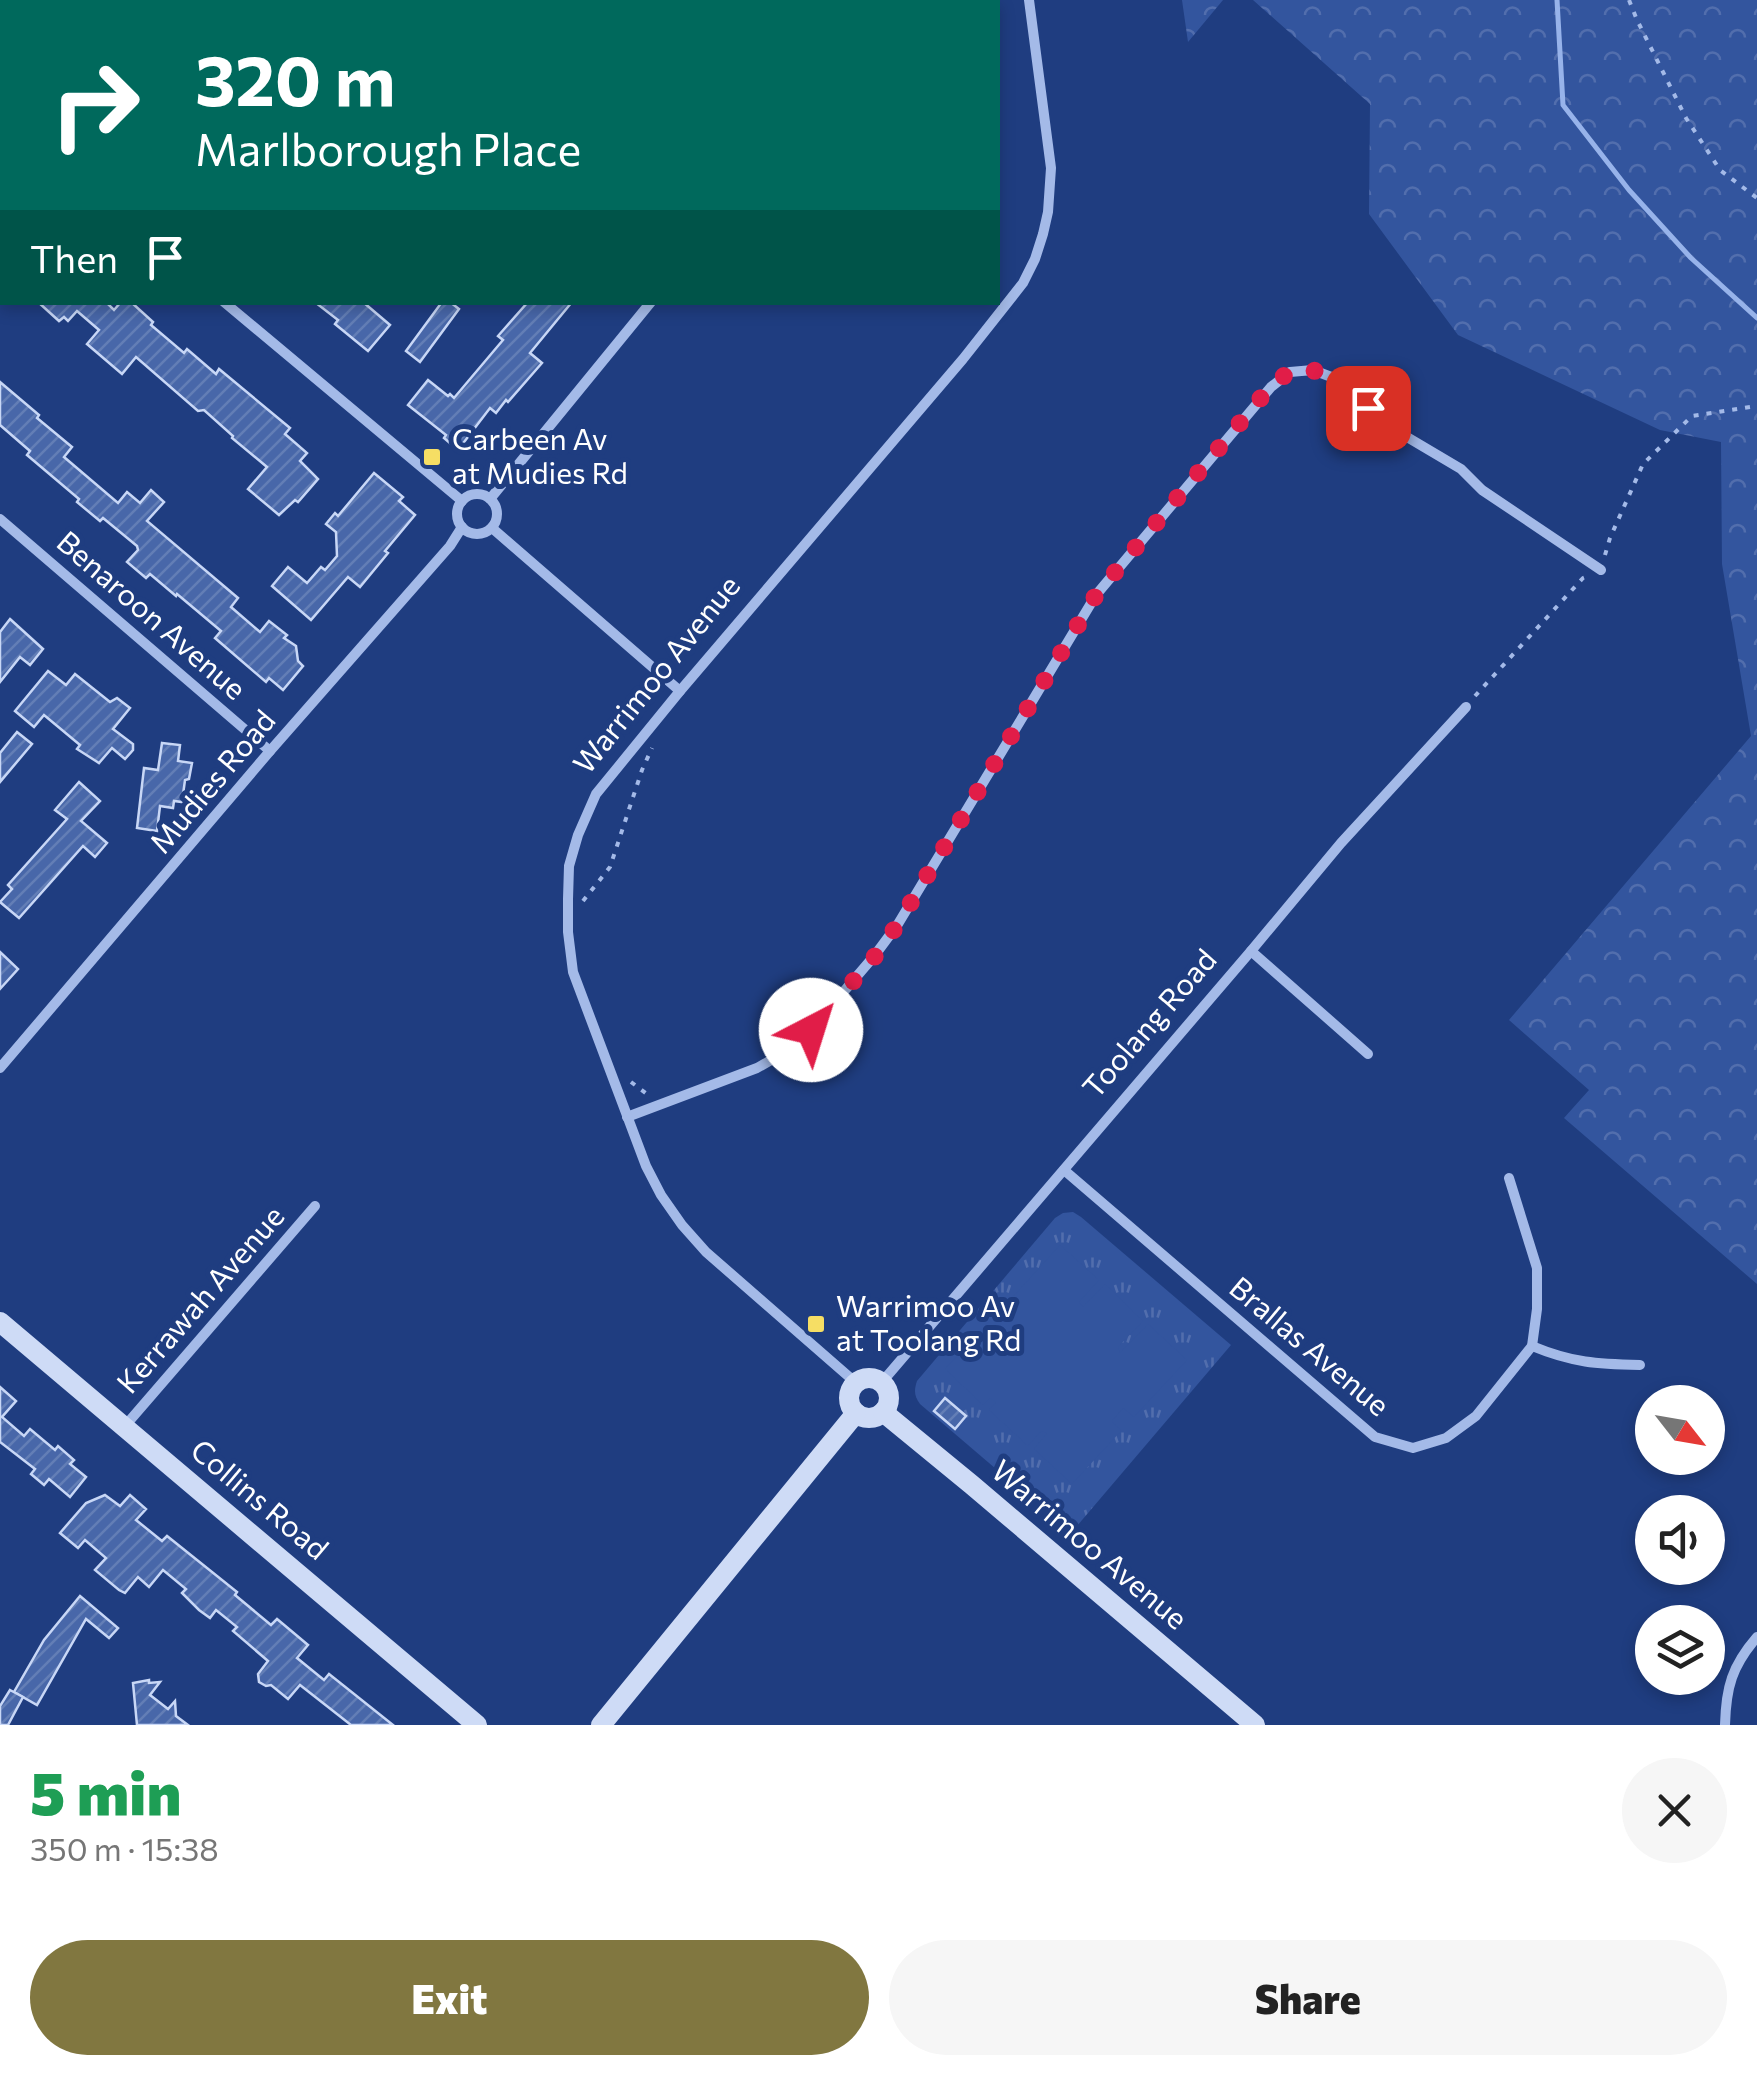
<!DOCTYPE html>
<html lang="en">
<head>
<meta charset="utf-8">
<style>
	:root { --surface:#fff; --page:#f6f6f6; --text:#222; --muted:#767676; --accent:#817740 }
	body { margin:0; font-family:Commissioner,sans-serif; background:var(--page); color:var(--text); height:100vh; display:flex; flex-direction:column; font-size:38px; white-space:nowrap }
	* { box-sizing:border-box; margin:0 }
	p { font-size:32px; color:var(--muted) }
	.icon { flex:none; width:55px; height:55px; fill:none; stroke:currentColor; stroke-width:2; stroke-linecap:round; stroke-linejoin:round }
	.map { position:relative; height:1725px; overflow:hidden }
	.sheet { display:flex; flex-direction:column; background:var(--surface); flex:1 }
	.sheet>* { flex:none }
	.banner { position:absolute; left:0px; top:0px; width:1000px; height:305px; box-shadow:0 5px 15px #0003; background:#00695c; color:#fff; overflow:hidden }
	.needle { width:65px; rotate:121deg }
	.buttons { position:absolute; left:1635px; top:1385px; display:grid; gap:20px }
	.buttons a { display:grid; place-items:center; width:90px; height:90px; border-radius:50%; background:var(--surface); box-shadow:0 5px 15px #0003; font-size:50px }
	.pin { position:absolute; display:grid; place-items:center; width:85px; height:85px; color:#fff; margin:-42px; border-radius:20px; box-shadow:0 5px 15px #0006 }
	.me { position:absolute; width:110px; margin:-55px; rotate:40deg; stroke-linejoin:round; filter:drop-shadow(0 0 8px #0008) }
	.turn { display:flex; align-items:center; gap:35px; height:210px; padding:0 30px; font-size:45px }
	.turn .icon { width:130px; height:130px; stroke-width:2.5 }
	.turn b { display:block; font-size:70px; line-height:85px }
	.then { display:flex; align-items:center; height:95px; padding:0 30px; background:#0003; gap:20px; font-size:38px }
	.round { display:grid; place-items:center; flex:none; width:105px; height:105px; border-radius:52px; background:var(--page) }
	.overview { display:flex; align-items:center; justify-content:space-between; height:170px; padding:0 30px }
	h1 { font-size:60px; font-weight:800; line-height:75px; color:#1e9e55 }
	.button { display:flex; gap:20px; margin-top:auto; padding:20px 30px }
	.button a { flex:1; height:115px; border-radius:60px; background:var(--accent); color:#fff; font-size:40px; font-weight:800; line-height:115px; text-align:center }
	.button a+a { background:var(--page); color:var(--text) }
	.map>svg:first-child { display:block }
</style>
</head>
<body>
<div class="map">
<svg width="1757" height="1725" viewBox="0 0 1757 1725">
	<defs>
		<pattern id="forest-crowns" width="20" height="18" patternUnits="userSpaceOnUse" patternTransform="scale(2.5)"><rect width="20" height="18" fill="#33559e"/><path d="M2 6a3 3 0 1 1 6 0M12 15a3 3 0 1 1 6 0" fill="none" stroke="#526ead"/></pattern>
		<pattern id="park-tufts" width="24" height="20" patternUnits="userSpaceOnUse" patternTransform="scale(2.5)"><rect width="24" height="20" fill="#33559e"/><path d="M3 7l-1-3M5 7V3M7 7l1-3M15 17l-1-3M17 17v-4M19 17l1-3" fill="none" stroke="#526ead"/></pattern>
		<pattern id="building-hatch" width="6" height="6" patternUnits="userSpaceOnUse" patternTransform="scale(2.5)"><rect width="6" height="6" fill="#4867a9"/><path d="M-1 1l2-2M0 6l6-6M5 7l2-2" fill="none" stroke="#637eb6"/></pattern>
	</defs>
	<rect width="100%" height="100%" fill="#1f3d80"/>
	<g fill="url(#forest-crowns)">
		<path d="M1182,0H1223L1188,42Z"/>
		<path d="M1253,0H1757V1284L1564,1118L1589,1090L1509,1020L1751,736L1722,564L1721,442L1660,430L1458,335L1369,214L1370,104Z"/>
	</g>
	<path fill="url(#park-tufts)" d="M1073,1212L1081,1217L1231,1345L1071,1533L920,1404C914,1396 914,1390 917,1381L1055,1218L1063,1213Z"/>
	<path fill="#33559e" d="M1060,1245L1099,1280L1079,1302L1083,1307L1105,1284L1143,1321L1118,1347L1120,1353L1148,1324L1187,1360L1134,1417L1123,1408L1112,1421L1121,1431L1072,1484L1034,1449L1047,1433L1041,1431L1028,1446L989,1410L996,1402L990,1398L983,1405L945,1369L997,1313L1004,1319L1017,1307L1010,1300Z"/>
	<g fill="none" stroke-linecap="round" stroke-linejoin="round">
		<path stroke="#97b3ea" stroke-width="5" d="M1557,0L1563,105L1629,190L1691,258L1757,318"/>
	</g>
	<g fill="url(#building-hatch)" stroke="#c8d7f6" stroke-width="2.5">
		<path d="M38,302H106L114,310L121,302H131L153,322L151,325L184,353L187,349L216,374L219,369L290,428L285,434L307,453L300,461L318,479L298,502L295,500L279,515L248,489L267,467L232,438L233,436L204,410L198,411L136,357L122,374L87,344L99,330L77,311L68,321L64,317L59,321Z"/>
		<path d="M363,302L390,325L368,351L335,324L338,320L316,303Z"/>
		<path d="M442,302H450L459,309L420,362L406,351Z"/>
		<path d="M528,302H572L530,353L542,363L508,402L506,400L496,413L490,408L458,450L444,438L446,435L408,405L428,380L448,396L450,394L454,398L503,340L498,336Z"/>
		<path d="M0,382L39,415L37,418L72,447L64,457L118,503L127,492L140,503L151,490L164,502L147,521L238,598L231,607L260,632L269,621L287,635L284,638L296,646L298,661L303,666L283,690L269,678L266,682L215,638L221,631L177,594L176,596L150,574L146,578L127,562L138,550L137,546L103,518L100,521L77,502L79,499L27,455L30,451L0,425Z"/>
		<path d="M374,473L403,497L399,501L415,515L385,551L388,553L360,587L348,577L311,620L272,586L288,567L307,583L321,567L325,570L337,556L336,532L326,524L335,513L338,516Z"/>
		<path d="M10,619L43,649L30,665L20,657L0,682V632Z"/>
		<path d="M48,671L66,685L75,674L110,702L117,698L130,708L113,729L133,744V750L125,759L112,748L99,763L77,749L80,745L44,715L34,727L15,711Z"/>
		<path d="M17,732L32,744L0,782V753Z"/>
		<path d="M162,743L180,745L178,761L192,763L189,779L185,780L182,802L174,801L173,808L160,806L157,831L137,828L144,768L158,770Z"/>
		<path d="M79,782L100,801L81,821L107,843L95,857L83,846L19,918L0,902L12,889L8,885L67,819L55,810Z"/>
		<path d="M0,952L18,969L0,989Z"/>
		<path d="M0,1387L16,1401L2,1417L24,1436L30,1429L55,1450L58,1446L74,1460L70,1464L86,1477L70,1497L49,1479L44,1485L31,1474L35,1469L0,1442Z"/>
		<path d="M945,1398L966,1416L955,1429L934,1411Z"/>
		<path d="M105,1495L120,1506L130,1495L146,1509L136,1520L162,1541L167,1536L237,1592L235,1595L271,1625L277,1619L308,1645L297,1658L324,1680L329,1674L393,1725H351L300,1685L288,1699L271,1685L266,1686L259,1682L258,1674L268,1661L233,1631L237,1627L216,1610L210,1618L199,1610L182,1593L186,1589L163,1570L149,1587L138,1577L125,1593L119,1590L95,1570L106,1558L85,1540L78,1548L60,1533L86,1503Z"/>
		<path d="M80,1596L118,1628L109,1638L86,1619L37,1705L14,1692L44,1640Z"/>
		<path d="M149,1680V1683L160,1682L150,1695L168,1709L175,1701L176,1716L188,1725H137L133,1683Z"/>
		<path d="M10,1690L23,1697L8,1725H0V1706Z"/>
	</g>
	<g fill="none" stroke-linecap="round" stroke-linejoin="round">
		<g stroke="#a4bae8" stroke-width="4" stroke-dasharray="5 8" stroke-linecap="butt">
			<path d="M1629,0L1637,20L1686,118L1720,170L1757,198"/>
			<path d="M1605,555L1610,538L1643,464L1692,416L1757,406"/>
			<path d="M1475,696L1583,578L1588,576"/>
			<path d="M583,901L610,867L642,770L652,748"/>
			<path d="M631,1082L647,1094"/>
		</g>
		<g stroke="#a4bae8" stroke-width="10">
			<path d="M330,0L333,2"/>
			<path d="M360,2L362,0"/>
			<path d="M907,2L909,0"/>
			<path d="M0,109L2,111"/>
			<path d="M224,302L462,501"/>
			<circle cx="477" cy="514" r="20"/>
			<path d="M490,499L651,302"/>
			<path d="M0,519L270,751"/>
			<path d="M492,528L680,691"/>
			<path d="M1251,951L1368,1054"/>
			<path d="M0,1068L270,751L450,546L462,527"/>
			<path d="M627,1117L757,1068L787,1051L811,1030L875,955L898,924L1096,595L1271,387L1290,372L1313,370L1334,378L1351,391L1385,424L1461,469L1482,490L1601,570"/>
			<path d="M1064,1170L1375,1437L1413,1448L1446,1438L1476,1416L1532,1346L1537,1309V1268L1509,1178"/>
			<path d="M1532,1346C1573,1363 1597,1364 1640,1365"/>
			<path d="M855,1382L706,1252L682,1225L661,1195L646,1166L573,972L568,932V899L569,866L578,835L596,794L680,691L963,359L1023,283L1035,259L1043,234L1048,212L1051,168L1029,0"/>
			<path d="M882,1382L1251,951L1341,843L1466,707"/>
			<path d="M125,1426L315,1206"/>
			<path d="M1725,1725C1726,1687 1732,1666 1757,1637"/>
		</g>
		<g stroke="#cedbf6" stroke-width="20">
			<path d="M0,1322L477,1725"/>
			<circle cx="869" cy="1398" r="20"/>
			<path d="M883,1412L972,1485L1255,1725"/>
			<path d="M601,1725L856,1413"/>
		</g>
	</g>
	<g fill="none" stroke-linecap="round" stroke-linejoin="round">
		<path stroke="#e11d48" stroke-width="18" stroke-dasharray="0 32.4" d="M811,1030L876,955L898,924L1096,595L1270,387C1276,383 1284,375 1290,372C1320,361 1349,389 1368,408"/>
	</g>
	<g fill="#f6de64" stroke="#1f3d80" stroke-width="4">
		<rect x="422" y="447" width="20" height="20" rx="5"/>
		<rect x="806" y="1314" width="20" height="20" rx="5"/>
	</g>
	<g text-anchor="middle" stroke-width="10" stroke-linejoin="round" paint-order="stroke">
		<g font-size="30" fill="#fff" stroke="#1f3d80" text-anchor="start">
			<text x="452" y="450">Carbeen Av<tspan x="452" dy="34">at Mudies Rd</tspan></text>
			<text x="836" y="1317">Warrimoo Av<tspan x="836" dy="34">at Toolang Rd</tspan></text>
		</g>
		<g font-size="30" fill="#fff" stroke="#1f3d80">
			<text transform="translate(151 616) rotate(41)" y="10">Benaroon Avenue</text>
			<text transform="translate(657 675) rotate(-51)" y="10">Warrimoo Avenue</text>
			<text transform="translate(213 782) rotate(-50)" y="10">Mudies Road</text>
			<text transform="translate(1150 1024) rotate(-49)" y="10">Toolang Road</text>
			<text transform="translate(201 1300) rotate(-49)" y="10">Kerrawah Avenue</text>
			<text transform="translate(1309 1347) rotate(40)" y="10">Brallas Avenue</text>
			<text transform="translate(259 1500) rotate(40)" y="10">Collins Road</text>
			<text transform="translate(1089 1545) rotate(40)" y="10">Warrimoo Avenue</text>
		</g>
	</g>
</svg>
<div class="buttons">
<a><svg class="needle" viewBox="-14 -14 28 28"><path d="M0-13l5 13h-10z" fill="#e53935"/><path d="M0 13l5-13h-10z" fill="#767676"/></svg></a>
<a><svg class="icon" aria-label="sound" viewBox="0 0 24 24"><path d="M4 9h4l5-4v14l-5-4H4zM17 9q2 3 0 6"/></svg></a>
<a><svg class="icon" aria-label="layers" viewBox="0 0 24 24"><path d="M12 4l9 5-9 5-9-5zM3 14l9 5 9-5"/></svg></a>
</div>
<div class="pin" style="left:1368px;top:408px;background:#d93025"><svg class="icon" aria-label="arrive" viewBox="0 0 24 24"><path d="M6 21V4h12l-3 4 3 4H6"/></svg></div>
<svg class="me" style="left:811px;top:1030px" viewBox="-20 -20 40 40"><circle r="19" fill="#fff"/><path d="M0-13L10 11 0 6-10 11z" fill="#e11d48"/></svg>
<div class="banner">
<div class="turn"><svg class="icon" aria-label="right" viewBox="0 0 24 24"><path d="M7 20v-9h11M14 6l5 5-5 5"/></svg><div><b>320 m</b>Marlborough Place</div></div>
<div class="then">Then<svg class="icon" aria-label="arrive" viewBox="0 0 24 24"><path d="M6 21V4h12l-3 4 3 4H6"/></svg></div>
</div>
</div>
<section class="sheet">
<div class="overview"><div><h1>5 min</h1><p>350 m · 15:38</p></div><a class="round"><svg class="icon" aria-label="close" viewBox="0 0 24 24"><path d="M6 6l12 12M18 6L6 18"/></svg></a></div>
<div class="button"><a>Exit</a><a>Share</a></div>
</section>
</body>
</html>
